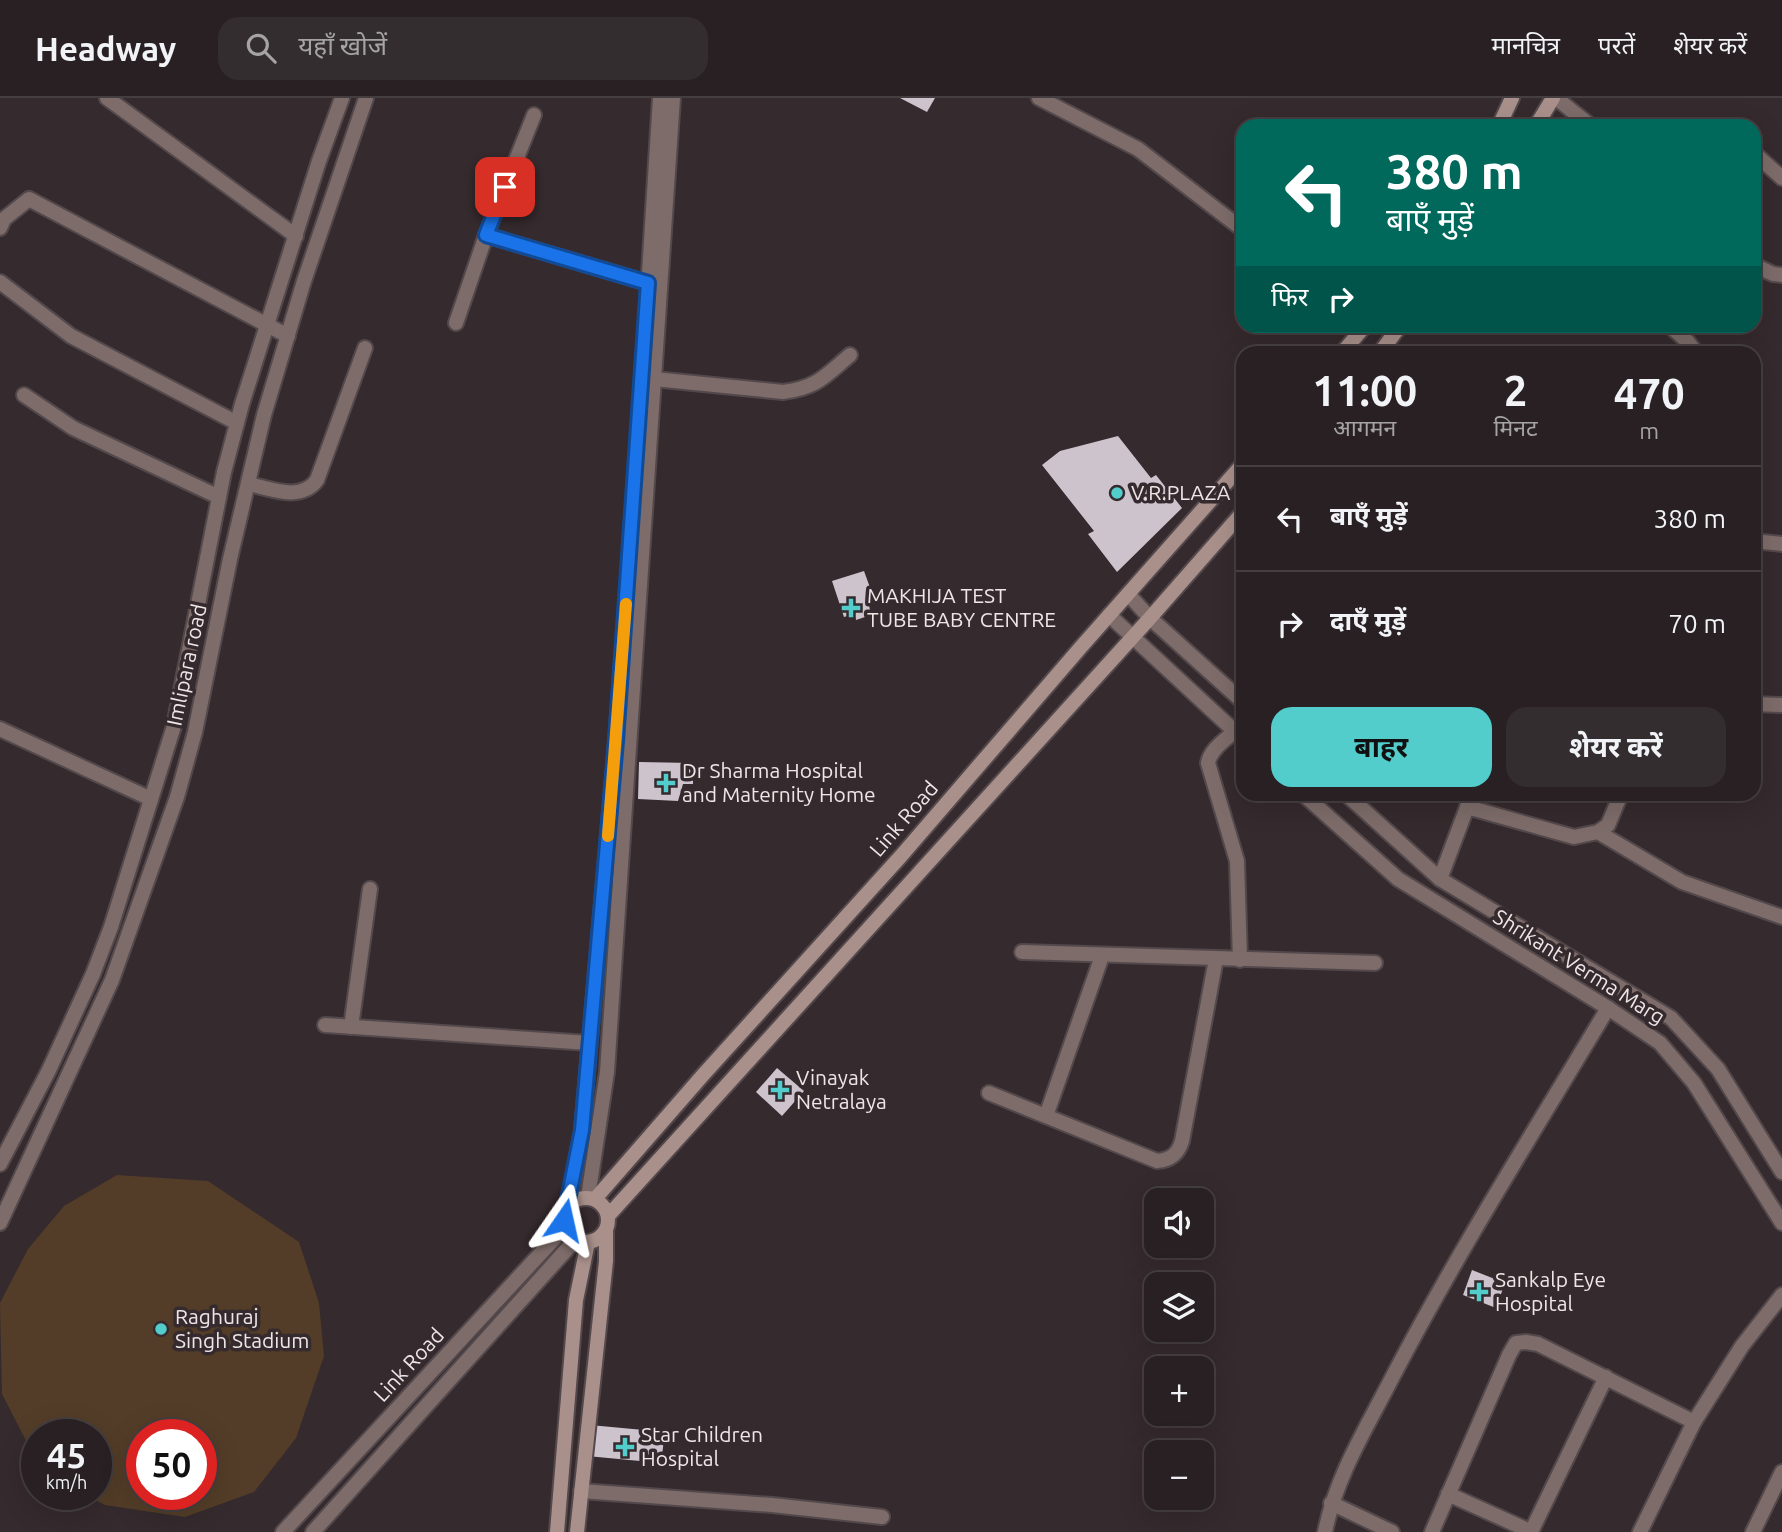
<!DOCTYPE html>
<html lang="hi">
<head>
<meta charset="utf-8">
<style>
	:root { --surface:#282022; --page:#342d2f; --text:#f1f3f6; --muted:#a5a3a5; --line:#443e40; --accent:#52cdcc }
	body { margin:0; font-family:Ubuntu,"Noto Sans Devanagari",sans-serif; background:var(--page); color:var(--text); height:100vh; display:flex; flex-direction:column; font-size:26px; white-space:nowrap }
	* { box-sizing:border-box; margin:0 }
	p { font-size:23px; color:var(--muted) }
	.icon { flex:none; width:38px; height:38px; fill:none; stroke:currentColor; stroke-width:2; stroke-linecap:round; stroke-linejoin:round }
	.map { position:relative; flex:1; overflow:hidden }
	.sheet { position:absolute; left:1236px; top:248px; width:525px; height:455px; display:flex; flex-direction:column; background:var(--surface); border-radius:21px; box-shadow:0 7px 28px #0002,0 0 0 2px var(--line) }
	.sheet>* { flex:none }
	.hud { position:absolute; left:1236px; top:21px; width:525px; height:214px; border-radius:21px; box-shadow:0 7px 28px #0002,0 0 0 2px var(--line); background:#00695c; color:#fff; overflow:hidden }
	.buttons { position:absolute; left:1144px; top:1090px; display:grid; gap:14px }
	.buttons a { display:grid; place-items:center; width:70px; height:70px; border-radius:14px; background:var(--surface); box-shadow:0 7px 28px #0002,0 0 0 2px var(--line); font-size:35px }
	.speed { position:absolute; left:21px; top:1321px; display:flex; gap:14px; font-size:35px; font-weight:700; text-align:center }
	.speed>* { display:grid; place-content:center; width:91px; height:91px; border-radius:50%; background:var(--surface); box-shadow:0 7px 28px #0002,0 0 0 2px var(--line); line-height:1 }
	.speed small { font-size:18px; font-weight:400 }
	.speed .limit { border:10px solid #d22; background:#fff; color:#111 }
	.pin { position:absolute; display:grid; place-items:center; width:60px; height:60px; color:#fff; margin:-30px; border-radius:14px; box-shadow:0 4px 10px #0006 }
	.me { position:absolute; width:77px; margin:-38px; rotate:11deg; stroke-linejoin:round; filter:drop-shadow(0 0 5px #0008) }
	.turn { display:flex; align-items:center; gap:24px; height:147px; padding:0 35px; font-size:32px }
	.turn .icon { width:91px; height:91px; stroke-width:2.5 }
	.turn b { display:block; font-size:49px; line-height:60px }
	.then { display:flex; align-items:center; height:66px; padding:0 35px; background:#0003; gap:14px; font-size:26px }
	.eta { display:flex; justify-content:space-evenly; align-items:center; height:119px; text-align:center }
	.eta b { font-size:42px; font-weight:700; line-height:49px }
	.button { display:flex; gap:14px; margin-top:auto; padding:14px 35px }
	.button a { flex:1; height:80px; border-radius:21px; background:var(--accent); color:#111; font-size:28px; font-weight:700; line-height:80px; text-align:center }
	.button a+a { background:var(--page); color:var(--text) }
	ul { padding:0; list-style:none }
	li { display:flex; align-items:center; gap:21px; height:105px; padding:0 35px; border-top:2px solid var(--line) }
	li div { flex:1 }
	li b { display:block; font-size:26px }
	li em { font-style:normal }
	header { display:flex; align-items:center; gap:42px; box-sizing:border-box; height:98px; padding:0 35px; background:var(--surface); border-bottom:2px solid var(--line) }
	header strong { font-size:33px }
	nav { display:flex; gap:38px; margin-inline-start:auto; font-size:24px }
	.search { width:490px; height:63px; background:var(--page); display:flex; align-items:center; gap:18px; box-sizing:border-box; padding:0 24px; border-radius:21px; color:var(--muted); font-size:26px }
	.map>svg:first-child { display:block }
</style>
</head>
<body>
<header>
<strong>Headway</strong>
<div class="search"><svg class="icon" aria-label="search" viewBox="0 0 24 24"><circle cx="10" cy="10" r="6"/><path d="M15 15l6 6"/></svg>यहाँ खोजें</div>
<nav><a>मानचित्र</a><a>परतें</a><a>शेयर करें</a></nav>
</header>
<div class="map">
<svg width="1782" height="1434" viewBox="0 0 1782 1434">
	<rect width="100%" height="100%" fill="#352a2d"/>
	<path fill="#533d28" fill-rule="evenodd" d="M117,1077L208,1083L299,1144L319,1205L324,1258L296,1340L254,1394L185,1419L105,1407L86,1397L96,1396V1337H37V1364L2,1296L0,1205L28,1151L64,1108ZM201,1337V1396H142V1337Z"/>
	<g fill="#cdc3cd">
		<path d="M900,0H935L927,14Z"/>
		<path d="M1118,338L1151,380L1156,377L1182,410L1117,474L1088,436L1094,433L1042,367L1060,353Z"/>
		<path d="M864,473L872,495L867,497L871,517L856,522L854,516L844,519L832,483Z"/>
		<path d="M639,664L693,665V686H683L678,703L638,701Z"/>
		<path d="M777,970L804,993L782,1018L756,994Z"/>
		<path d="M1472,1172L1505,1185L1496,1210L1463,1197Z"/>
		<path d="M590,1327L665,1334L661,1365L587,1358Z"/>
	</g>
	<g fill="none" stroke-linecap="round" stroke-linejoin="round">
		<g stroke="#53484b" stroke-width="18">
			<g id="minor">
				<path d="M107,0L296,138"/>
				<path d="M1039,0L1138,51L1242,131"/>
				<path d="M1556,0L1591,28"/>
				<path d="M1754,55L1782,80"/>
				<path d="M0,130L4,121L29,101L288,238"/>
				<path d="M486,137L648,185"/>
				<path d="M1754,167L1773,176L1782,177"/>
				<path d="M0,184L71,238L237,325"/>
				<path d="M456,225L486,137L534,17"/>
				<path d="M1670,228L1688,244L1697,256"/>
				<path d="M654,281L783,294C817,290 825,278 850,257"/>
				<path d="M24,297L73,330L219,399"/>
				<path d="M249,386C271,391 301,404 317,382L365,250"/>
				<path d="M1754,443L1782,446"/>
				<path d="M1754,606L1782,607"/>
				<path d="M0,631L151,701"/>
				<path d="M1235,633C1225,642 1210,652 1208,665L1237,763L1240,862"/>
				<path d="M1467,709L1574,739L1598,734L1608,727L1621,696"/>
				<path d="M1598,734L1682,784L1782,819"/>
				<path d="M1440,781L1472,696"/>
				<path d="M1022,854L1375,865"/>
				<path d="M325,927L589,945"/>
				<path d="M351,929L370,791"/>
				<path d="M989,995L1157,1063C1171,1062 1178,1056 1182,1043L1216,861"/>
				<path d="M1046,1018L1102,858"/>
				<path d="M581,1393L772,1407L882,1419"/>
				<path d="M1448,1396L1532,1434"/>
				<path d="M1331,1405L1392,1434"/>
				<path d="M1325,1434C1336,1378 1367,1329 1393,1278C1459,1152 1535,1032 1608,910"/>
				<path d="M1432,1434L1509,1257L1516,1245L1526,1244L1538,1246L1694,1324"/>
				<path d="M1531,1434L1606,1279"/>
				<path d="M1640,1434L1694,1324L1742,1248L1782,1197"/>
				<path d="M1753,1434L1782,1374"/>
			</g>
		</g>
		<g stroke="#53484b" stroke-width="18">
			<g id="tertiary">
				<path d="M1128,496L1150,520L1242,603"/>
				<path d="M1109,517L1242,640"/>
				<path d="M1303,696L1398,781L1608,910L1660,945L1694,985L1782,1125"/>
				<path d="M1346,696L1440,781L1671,920L1718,971L1782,1074"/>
				<path d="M0,1066L49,972L93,876L111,829L174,628L224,374L242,306L319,63L342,0"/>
				<path d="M588,1099L607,974L673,0"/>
				<path d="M568,1108L582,1032L614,669L636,383L660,0"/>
				<path d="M0,1125L112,882L177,699L195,634L230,461L264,317L304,183L366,0"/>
				<path d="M283,1434L565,1129"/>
				<path d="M313,1434L576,1141"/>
			</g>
		</g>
		<g stroke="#53484b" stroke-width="18">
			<g id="secondary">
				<path d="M1499,28L1512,0"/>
				<path d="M1536,28L1553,0"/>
				<path d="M1341,256L1365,228"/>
				<path d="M1379,256L1400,228"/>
				<circle cx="586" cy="1122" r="22"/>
				<path d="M595,1101L703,977L901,758L1081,549L1242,367"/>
				<path d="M608,1118L1150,520L1242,415"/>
				<path d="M557,1434L576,1202L588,1144"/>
				<path d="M577,1434L606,1163V1132"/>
			</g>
		</g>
		<use href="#minor" stroke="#7d6c69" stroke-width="14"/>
		<use href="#tertiary" stroke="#7d6c69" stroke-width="14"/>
		<use href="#secondary" stroke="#a9908b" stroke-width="14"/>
	</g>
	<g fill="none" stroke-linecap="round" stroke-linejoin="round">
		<g stroke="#114b97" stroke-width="18">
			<path id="route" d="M505,89L486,137L648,185L616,643L582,1032L564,1122"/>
		</g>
		<use href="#route" stroke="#1a73e8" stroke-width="12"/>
		<path stroke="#f59e0b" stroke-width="12" d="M608,738L626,506"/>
	</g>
	<g fill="#52cdcc" stroke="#352a2d" stroke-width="2.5">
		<circle cx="1117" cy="395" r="7"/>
		<path d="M847.5 499.5h7v7h7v7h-7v7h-7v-7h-7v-7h7z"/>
		<path d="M662.5 674.5h7v7h7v7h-7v7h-7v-7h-7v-7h7z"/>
		<path d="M776.5 981.5h7v7h7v7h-7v7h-7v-7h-7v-7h7z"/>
		<path d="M1475.5 1183.5h7v7h7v7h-7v7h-7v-7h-7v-7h7z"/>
		<circle cx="161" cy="1231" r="7"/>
		<path d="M621.5 1338.5h7v7h7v7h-7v7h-7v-7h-7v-7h7z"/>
	</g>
	<g text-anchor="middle" stroke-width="7" stroke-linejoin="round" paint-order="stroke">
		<g font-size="21" fill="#eee6e8" stroke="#352a2d" text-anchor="start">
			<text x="1131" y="402">V.R.PLAZA</text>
			<text x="867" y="505">MAKHIJA TEST<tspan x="867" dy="24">TUBE BABY CENTRE</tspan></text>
			<text x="682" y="680">Dr Sharma Hospital<tspan x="682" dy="24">and Maternity Home</tspan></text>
			<text x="796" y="987">Vinayak<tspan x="796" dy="24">Netralaya</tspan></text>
			<text x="1495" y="1189">Sankalp Eye<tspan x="1495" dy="24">Hospital</tspan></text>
			<text x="175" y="1226">Raghuraj<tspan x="175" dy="24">Singh Stadium</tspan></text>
			<text x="641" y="1344">Star Children<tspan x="641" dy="24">Hospital</tspan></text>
		</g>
		<g font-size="21" fill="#eee6e8" stroke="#352a2d">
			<text transform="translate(187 567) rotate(-78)" y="7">Imlipara road</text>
			<text transform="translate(904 721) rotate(-49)" y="7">Link Road</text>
			<text transform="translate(1579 869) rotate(32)" y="7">Shrikant Verma Marg</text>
			<text transform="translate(409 1267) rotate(-47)" y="7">Link Road</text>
		</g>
	</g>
</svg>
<div class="buttons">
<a><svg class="icon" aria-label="sound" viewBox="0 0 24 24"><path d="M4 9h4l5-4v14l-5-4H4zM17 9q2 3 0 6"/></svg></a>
<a><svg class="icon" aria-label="layers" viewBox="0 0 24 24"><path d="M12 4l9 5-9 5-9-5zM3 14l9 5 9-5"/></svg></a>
<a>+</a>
<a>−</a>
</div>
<div class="speed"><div>45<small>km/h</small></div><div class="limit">50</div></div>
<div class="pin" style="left:505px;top:89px;background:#d93025"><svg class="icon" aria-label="arrive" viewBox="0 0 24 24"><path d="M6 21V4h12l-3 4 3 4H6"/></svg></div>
<svg class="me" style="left:564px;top:1122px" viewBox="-20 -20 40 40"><path d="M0-17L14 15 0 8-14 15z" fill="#1a73e8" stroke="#fff" stroke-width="4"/></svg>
<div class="hud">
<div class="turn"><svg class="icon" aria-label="left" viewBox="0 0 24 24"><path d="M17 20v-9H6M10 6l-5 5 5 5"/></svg><div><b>380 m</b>बाएँ मुड़ें</div></div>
<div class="then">फिर<svg class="icon" aria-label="right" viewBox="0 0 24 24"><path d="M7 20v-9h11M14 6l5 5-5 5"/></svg></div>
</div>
<section class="sheet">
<div class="eta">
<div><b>11:00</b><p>आगमन</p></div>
<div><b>2</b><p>मिनट</p></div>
<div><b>470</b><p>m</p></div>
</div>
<ul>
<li><svg class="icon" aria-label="left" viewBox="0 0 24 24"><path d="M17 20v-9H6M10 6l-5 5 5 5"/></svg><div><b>बाएँ मुड़ें</b></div><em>380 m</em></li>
<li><svg class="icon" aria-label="right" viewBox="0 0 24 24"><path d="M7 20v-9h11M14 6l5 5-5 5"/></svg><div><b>दाएँ मुड़ें</b></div><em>70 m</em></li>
</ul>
<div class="button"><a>बाहर</a><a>शेयर करें</a></div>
</section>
</div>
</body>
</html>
